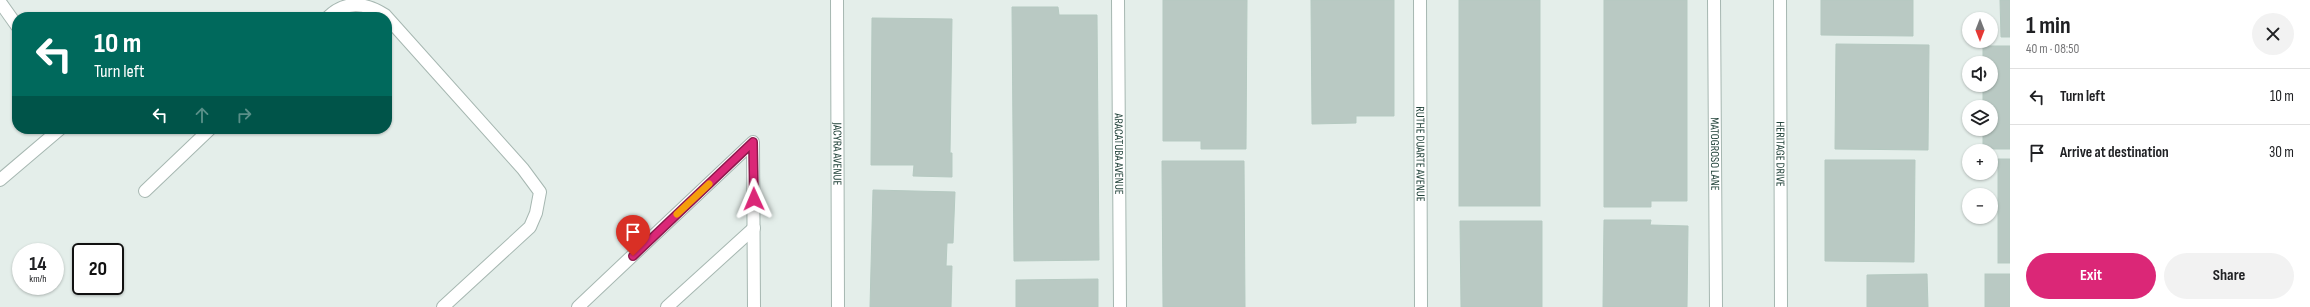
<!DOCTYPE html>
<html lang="en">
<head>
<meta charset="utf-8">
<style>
	:root { --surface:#fff; --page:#f2f2f2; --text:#202124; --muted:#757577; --line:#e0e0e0; --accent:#db2777 }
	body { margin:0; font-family:"Sofia Sans Condensed",sans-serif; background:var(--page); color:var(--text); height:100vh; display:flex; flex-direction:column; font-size:15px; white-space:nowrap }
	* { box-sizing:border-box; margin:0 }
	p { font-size:13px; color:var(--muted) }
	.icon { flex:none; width:22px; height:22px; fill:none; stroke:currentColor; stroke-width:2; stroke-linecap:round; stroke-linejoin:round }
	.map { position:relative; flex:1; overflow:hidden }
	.drawer { display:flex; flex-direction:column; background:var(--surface); width:300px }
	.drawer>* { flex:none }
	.hud { position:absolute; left:12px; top:12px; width:380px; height:122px; border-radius:16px; box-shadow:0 1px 3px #0004; background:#00695c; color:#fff; overflow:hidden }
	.needle { width:26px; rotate:180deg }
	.controls { position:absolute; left:1962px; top:12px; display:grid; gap:8px }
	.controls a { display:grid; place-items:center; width:36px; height:36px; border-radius:50%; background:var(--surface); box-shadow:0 1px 3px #0004; font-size:20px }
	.speed { position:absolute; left:12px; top:243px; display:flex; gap:8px; font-size:20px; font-weight:700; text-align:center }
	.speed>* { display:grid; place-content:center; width:52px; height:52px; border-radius:50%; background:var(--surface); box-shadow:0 1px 3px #0004; line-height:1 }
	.speed small { font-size:10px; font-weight:400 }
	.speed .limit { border:2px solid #111; border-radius:6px; background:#fff; color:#111 }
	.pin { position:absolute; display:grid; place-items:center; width:34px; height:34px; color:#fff; margin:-41px -17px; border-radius:50% 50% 50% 0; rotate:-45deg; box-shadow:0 0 4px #0007 }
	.pin .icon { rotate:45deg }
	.me { position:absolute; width:44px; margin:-22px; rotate:359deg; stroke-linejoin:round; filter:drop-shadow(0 0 3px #0008) }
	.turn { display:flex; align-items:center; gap:14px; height:84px; padding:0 16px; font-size:18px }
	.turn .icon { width:52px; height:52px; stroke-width:2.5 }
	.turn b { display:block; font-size:28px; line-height:34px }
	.lanes { display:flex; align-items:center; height:38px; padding:0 16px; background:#0003; justify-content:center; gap:20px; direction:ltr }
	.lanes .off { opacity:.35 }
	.round { display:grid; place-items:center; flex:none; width:42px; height:42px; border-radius:21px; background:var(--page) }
	.headline { display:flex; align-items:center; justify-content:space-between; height:68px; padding:0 16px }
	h1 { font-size:24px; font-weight:700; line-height:30px }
	.action { display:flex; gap:8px; margin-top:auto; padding:8px 16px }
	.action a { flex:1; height:46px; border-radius:24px; background:var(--accent); color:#fff; font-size:16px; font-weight:700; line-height:46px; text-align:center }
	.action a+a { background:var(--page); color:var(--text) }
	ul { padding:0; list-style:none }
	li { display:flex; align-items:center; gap:12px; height:56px; padding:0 16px; border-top:1px solid var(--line) }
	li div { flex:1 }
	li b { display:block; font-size:15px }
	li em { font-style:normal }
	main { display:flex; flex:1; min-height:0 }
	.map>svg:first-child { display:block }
</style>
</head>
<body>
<main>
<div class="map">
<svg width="2010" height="307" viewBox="0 0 2010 307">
	<rect width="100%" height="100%" fill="#e4eeea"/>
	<g fill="#b9c9c3" stroke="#b5c9c1">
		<path d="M1163,0H1247L1246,149H1201V141H1163Z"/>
		<path d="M1311,0H1394V116H1356V123L1312,124Z"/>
		<rect x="1459" y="0" width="81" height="206"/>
		<path d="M1604,0H1687V201H1651V207H1604Z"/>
		<path d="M1821,0H1913V36L1821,35Z"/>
		<path d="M2000,0H2010V37H2001Z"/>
		<path d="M1012,7H1058L1059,15H1097L1099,260L1014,261Z"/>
		<path d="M872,18L952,19L950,153H952V177L913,176L914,165H871Z"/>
		<path d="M1836,44L1929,45L1928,150L1835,149Z"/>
		<path d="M1983,46H2010V149H1983V129H1991V107H1983V85H1991V63H1983Z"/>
		<rect x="1998" y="159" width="12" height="104"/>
		<path d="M1825,160H1915L1914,262L1825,261Z"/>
		<path d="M1162,161H1244L1245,307H1163Z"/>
		<path d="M873,190L955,192L953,243H947L946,266H952L951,307H870Z"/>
		<path d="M1604,220H1651L1650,225L1688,226L1687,307H1603Z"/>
		<path d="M1460,221H1542V307H1461Z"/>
		<path d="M1927,274L1928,307H1867V275Z"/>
		<rect x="1985" y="274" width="25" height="33"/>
		<path d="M1098,279V307H1016V280Z"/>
	</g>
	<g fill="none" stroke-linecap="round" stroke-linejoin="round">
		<g stroke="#a6b7b1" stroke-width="14">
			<g id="minor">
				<path id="s1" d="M837,0L838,307"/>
				<path id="s2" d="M1118,0L1120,307"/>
				<path id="s3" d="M1420,0L1421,307"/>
				<path id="s4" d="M1714,0L1716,307"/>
				<path id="s5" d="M1780,0L1781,307"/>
				<path d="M0,2L17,26"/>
				<path d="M328,17C346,0 366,3 385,15L523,169L540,192L536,213L530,227L443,307"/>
				<path d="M0,180L60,129"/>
				<path d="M145,191L210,129"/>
				<path d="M578,307L753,142L754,307"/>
				<path d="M667,307L754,228"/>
			</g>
		</g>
		<use href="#minor" stroke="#fff" stroke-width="12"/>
	</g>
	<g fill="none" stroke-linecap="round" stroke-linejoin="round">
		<g stroke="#8e194d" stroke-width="10">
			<path id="route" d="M633,256L753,142L754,199"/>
		</g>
		<use href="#route" stroke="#db2777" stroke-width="7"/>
		<path stroke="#f59e0b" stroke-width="7" d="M677,214L709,184"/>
	</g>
	<g text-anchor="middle" stroke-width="3" stroke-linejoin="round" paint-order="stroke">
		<g font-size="12" fill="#214239" stroke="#f5faf7">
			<text dy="4" stroke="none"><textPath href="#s1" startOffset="154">JACYRA AVENUE</textPath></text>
			<text dy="4" stroke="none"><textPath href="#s2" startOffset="154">ARACATUBA AVENUE</textPath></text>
			<text dy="4" stroke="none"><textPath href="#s3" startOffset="154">RUTHE DUARTE AVENUE</textPath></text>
			<text dy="4" stroke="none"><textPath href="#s4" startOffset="154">MATOGROSO LANE</textPath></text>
			<text dy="4" stroke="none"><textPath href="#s5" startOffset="154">HERITAGE DRIVE</textPath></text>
		</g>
	</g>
</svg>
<div class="controls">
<a><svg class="needle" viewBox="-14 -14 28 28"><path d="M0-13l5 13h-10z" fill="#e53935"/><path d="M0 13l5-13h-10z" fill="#757577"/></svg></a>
<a><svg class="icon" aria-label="sound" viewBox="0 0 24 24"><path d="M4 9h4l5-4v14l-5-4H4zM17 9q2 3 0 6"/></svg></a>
<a><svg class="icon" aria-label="layers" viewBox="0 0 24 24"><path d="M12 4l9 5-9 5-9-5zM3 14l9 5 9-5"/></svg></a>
<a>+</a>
<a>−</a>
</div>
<div class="speed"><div>14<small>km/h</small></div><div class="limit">20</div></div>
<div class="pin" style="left:633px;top:256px;background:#d93025"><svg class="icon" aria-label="arrive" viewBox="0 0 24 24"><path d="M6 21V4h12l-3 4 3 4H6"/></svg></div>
<svg class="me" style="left:754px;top:199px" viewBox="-20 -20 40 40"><path d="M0-17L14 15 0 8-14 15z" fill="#db2777" stroke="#fff" stroke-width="4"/></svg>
<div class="hud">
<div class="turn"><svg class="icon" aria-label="left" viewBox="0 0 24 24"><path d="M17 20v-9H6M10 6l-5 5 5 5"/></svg><div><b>10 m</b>Turn left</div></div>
<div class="lanes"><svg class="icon" aria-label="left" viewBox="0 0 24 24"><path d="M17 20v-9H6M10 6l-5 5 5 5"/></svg><svg class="icon off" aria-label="ahead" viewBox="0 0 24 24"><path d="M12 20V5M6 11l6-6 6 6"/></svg><svg class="icon off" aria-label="right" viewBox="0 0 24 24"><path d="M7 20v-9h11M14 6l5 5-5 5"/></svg></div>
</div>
</div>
<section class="drawer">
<div class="headline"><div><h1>1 min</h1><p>40 m · 08:50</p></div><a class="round"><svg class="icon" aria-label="close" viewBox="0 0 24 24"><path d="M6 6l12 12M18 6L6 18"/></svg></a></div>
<ul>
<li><svg class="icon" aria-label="left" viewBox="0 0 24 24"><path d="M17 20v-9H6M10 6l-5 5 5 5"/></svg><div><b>Turn left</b></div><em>10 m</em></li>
<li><svg class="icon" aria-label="arrive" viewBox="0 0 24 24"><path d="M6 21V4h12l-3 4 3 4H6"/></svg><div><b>Arrive at destination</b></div><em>30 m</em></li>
</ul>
<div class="action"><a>Exit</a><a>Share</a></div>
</section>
</main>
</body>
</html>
